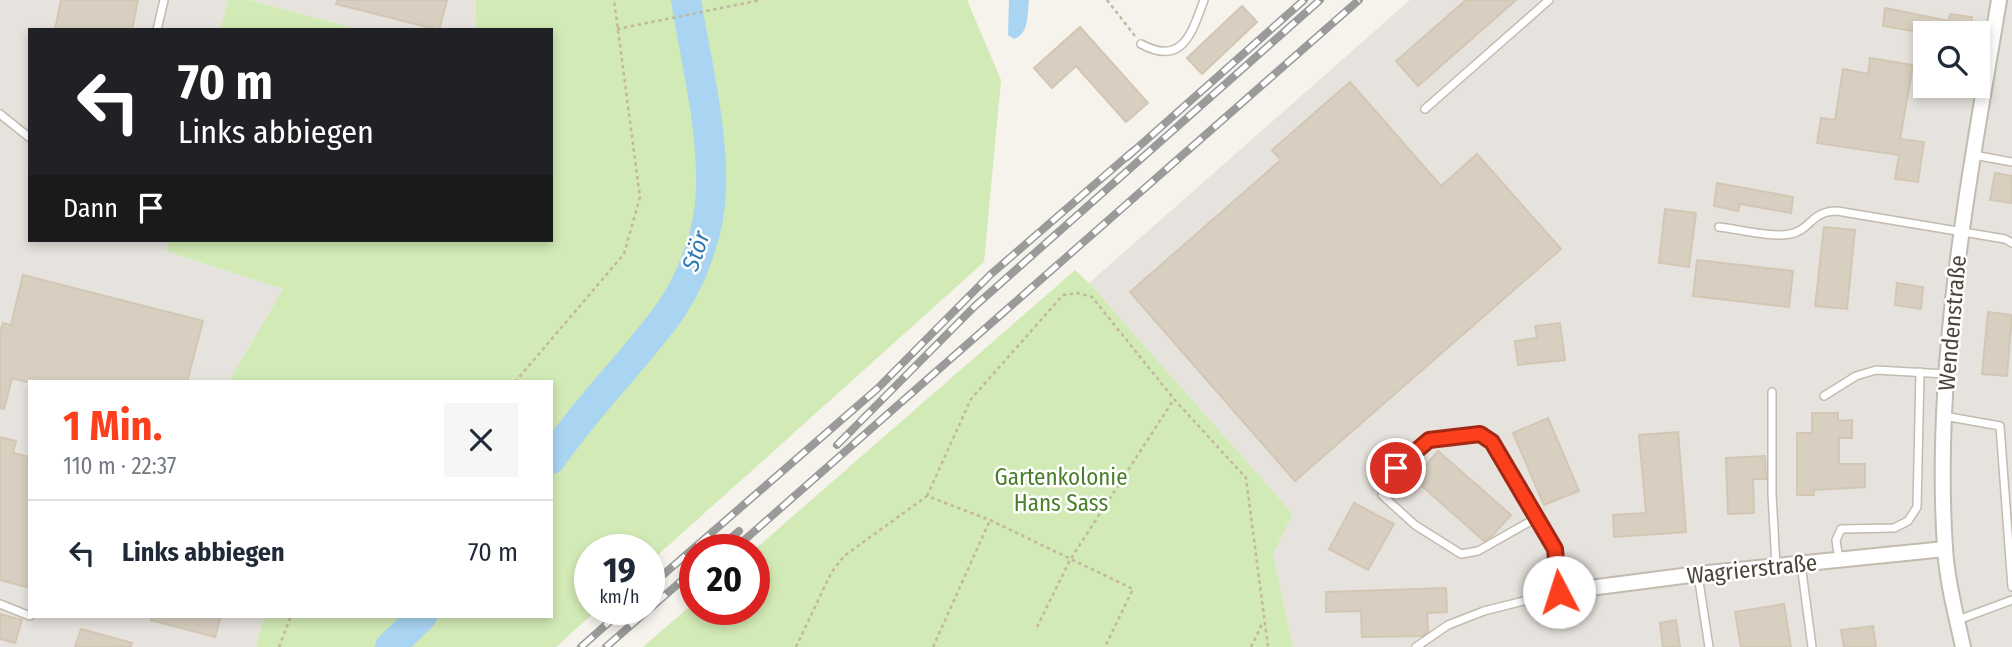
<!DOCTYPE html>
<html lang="de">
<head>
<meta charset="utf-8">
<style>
	:root { --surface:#fff; --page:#f6f6f7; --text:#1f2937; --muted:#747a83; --line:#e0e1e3; --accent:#fc3f1d }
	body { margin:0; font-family:"Fira Sans Condensed",sans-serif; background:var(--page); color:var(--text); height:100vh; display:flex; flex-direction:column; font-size:26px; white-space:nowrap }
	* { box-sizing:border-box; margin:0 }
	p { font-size:23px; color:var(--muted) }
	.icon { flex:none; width:38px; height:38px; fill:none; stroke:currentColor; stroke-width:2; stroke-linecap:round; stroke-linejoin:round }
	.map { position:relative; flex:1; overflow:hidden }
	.sheet { position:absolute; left:28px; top:380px; width:525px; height:238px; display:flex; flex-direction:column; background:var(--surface); border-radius:0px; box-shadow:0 4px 10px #0003 }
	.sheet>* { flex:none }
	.top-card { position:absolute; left:28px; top:28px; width:525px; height:214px; border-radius:0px; box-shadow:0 4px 10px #0003; background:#202124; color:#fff; overflow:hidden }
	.tools { position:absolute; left:1913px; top:21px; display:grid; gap:14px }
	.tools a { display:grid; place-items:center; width:77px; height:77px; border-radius:0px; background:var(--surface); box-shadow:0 4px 10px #0003; font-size:35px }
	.speed { position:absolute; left:574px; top:534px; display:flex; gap:14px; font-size:35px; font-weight:700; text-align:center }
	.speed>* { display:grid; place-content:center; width:91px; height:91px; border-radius:50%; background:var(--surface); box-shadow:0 4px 10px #0003; line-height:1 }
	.speed small { font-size:18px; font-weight:400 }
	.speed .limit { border:10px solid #d22; background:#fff; color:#111 }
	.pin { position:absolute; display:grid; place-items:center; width:60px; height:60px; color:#fff; margin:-30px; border:4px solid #fff; border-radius:50%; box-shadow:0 2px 7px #0007 }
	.me { position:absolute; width:77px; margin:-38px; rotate:355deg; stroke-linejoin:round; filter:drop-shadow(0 0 5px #0008) }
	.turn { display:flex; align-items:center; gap:24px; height:147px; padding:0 35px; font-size:32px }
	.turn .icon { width:91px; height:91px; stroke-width:2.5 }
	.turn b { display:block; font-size:49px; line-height:60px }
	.then { display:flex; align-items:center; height:66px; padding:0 35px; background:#0003; gap:14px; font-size:26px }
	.round { display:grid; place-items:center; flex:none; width:74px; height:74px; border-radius:0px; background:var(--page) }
	.overview { display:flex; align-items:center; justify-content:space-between; height:119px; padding:0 35px }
	h1 { font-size:42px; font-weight:700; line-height:52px; color:var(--accent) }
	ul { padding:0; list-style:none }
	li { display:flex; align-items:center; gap:21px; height:105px; padding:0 35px; border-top:2px solid var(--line) }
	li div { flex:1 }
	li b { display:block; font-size:26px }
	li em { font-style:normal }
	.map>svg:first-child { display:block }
</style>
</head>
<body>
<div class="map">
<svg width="2012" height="647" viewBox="0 0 2012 647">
	<rect width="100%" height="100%" fill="#f6f3ec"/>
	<g fill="#e6e2dd" fill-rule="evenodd">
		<path d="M0,0H228L220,30H30V240H168L166,251L283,289L229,381L30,382V616H264L256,647H0Z"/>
		<path d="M249,0H476L475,30H362Z"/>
		<path d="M1410,0H2012V647H1293L1273,554L1293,514L1089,283ZM1925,33H1978V86H1925Z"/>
	</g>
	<g fill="#d2eab5">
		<path d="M228,0H249L362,30H220Z"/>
		<path d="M476,0H967L1001,80L984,262L649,563V550H590V609H598L556,647H256L264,616H551V382L229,381L283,289L166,251L168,240H551V30H475Z"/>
		<path d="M1075,270L1089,283L1293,514L1273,554L1293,647H643L695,602V609H754V550Z"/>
	</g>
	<path fill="#a9d4f2" d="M1009,0H1029C1027,14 1030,33 1014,39L1008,35Z"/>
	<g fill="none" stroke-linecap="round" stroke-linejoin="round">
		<g stroke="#a9d4f2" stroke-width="30">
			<path d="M551,459C585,409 629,366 665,318C691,284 710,232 711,190C713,127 696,62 686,0"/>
			<path d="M390,647L422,616"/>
		</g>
	</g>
	<g fill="#d8cfc1" stroke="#d3c7b4" stroke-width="2">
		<path d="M61,0H138L132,30H55Z"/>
		<path d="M337,0H447L439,30L336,4Z"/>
		<path d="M1466,0H1516L1418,86L1396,61Z"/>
		<path d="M1242,6L1257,22L1202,74L1187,58Z"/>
		<path d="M1885,8L1949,21L1950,14L1972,17L1971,25L1980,27V33H1925L1883,26Z"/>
		<path d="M1080,27L1148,103L1126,122L1076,66L1052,88L1034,68Z"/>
		<path d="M1870,58L1913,65L1900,139L1924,142L1918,182L1895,179L1899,155L1817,143L1821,118L1835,120L1843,69L1868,74Z"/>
		<path d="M1350,82L1441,186L1477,154L1561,249L1295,481L1130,292L1281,160L1272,150Z"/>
		<path d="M1995,173L2012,176V203L1990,200Z"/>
		<path d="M1717,183L1793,197L1791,213L1740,204L1738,211L1714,206Z"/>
		<path d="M1665,209L1696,213L1689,267L1659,263Z"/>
		<path d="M1824,227L1855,230L1847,309L1815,306Z"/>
		<path d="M1697,260L1793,271L1789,307L1693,296Z"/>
		<path d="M23,275L203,321L187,382H26L12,378L4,409L0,408V332L3,323L11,325Z"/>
		<path d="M1897,283L1923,287L1921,309L1895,305Z"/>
		<path d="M1988,312L2012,315L2007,376L1982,374Z"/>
		<path d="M1560,323L1565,360L1518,365L1515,341L1537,338L1535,326Z"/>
		<path d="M1812,413H1838V421L1852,420V438H1839V464H1865V487L1814,490V495H1797V433H1812Z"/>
		<path d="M1548,418L1579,491L1544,505L1513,433Z"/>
		<path d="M1678,432L1686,532L1614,537L1613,515L1646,513L1639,435Z"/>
		<path d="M0,437L16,441L13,453L30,457V588L0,580Z"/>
		<path d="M1438,451L1511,515L1493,535L1484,541L1414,479Z"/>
		<path d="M1765,456L1766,479H1753L1754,513L1728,514L1726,458Z"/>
		<path d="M1354,503L1394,524L1368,570L1329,549Z"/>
		<path d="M1446,588L1447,612L1427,613L1428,632L1422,636L1362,637L1361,611L1326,612V592Z"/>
		<path d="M1784,604L1791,647H1741L1735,612Z"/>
		<path d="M0,614L22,620L15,643L0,639Z"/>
		<path d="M152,616H221L215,637L151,620Z"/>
		<path d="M1676,620L1680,647H1663L1660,623Z"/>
		<path d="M1873,626L1876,647H1844L1841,630Z"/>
		<path d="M81,629L132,643L131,647H75Z"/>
	</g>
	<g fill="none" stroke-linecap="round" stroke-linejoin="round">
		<g stroke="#c2bbae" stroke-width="10">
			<g id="lane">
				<path d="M157,30L164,0"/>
				<path d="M1141,44C1183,67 1192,32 1204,0"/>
				<path d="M1425,109L1549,0"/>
				<path d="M0,114L30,138"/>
				<path d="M1974,155L2012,162"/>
				<path d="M1719,227C1738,229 1772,238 1790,234C1811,230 1811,211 1837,211L2005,239L2012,243"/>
				<path d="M1772,392V494L1776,566"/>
				<path d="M1824,396L1856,376L1876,370L1946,374"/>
				<path d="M1944,416L2000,426L2012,587"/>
				<path d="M1839,561L1836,540L1841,529L1894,528L1908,521L1917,507L1920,372"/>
				<path d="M1801,564L1812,647"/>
				<path d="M1698,575L1709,647"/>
				<path d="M0,604L30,616"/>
				<path d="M1958,620L2012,600"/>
				<path d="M1416,647L1448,625L1484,611L1559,592L1555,549L1492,441L1480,434L1429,440L1396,468L1382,495L1415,525L1461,554L1478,551L1538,517"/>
			</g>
		</g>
		<g stroke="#c2bbae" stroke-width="18">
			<g id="street">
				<path d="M1559,592L1698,574L1945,549"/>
				<path d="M1963,647C1956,615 1947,581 1945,548C1933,363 1969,181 1999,0"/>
			</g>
		</g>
		<g stroke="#c4b79f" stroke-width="2.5" stroke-dasharray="3.5 3.5" stroke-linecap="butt">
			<path d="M1107,0L1135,36"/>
			<path d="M617,29L761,0"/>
			<path d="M515,382L624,254L640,197L614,0"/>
			<path d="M927,496L971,399L1063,295L1078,293L1092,297L1174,399L1246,478L1268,647"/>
			<path d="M1037,627L1070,560L1174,399"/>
			<path d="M279,647L291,616"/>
			<path d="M796,647L831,573L844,556L927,496L990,520L1133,589L1105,647"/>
			<path d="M933,647L990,520"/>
			<path d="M1251,647L1263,622"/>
		</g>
		<use href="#lane" stroke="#fff" stroke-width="7"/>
		<use href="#street" stroke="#fff" stroke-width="14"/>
		<g stroke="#9a9a9a" stroke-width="8">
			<g id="rail">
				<path d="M1127,157L1304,0"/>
				<path d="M837,445L975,306L1320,0"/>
				<path d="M717,550L739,531"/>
				<path d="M733,550L1359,0"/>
				<path d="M649,587L877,389L990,275L1132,152"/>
				<path d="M581,647L624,609"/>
				<path d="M606,647L695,569"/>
			</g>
		</g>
		<use href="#rail" stroke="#fff" stroke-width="5" stroke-dasharray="16" stroke-linecap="butt"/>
	</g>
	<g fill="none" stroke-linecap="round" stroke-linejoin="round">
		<g stroke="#a42913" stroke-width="18">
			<path id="route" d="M1396,468L1429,440L1480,434L1492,442L1555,549L1559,592"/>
		</g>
		<use href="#route" stroke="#fc3f1d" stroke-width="12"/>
	</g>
	<g text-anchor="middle" stroke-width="5" stroke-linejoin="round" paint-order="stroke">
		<g font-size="23" fill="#4b4439" stroke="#fff">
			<text transform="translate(1952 323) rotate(-85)" y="8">Wendenstraße</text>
			<text transform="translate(1752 569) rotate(-6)" y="8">Wagrierstraße</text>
		</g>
		<g font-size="23" fill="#4a7f2a" stroke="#fff">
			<text x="1061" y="485">Gartenkolonie<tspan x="1061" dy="26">Hans Sass</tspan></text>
		</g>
		<g font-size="24" font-style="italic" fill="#2e7ab2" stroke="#fff">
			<text transform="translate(696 251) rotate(-71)" y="8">Stör</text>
		</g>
	</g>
</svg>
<div class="tools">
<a><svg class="icon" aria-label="search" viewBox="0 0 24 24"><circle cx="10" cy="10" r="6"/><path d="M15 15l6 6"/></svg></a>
</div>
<div class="speed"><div>19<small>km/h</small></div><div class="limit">20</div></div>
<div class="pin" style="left:1396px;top:468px;background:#d93025"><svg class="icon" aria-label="arrive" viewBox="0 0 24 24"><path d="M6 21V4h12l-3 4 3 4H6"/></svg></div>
<svg class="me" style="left:1559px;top:592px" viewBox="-20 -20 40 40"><circle r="19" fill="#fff"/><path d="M0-13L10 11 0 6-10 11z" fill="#fc3f1d"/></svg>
<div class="top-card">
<div class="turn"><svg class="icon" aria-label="left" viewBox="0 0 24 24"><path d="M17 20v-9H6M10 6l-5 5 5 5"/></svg><div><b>70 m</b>Links abbiegen</div></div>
<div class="then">Dann<svg class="icon" aria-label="arrive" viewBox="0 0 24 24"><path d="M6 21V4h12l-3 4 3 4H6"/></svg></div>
</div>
<section class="sheet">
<div class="overview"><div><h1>1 Min.</h1><p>110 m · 22:37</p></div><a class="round"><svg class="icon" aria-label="close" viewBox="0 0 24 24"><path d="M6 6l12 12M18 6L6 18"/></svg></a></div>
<ul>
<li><svg class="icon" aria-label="left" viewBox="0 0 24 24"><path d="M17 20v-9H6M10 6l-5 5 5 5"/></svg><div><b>Links abbiegen</b></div><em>70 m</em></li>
</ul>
</section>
</div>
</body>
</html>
